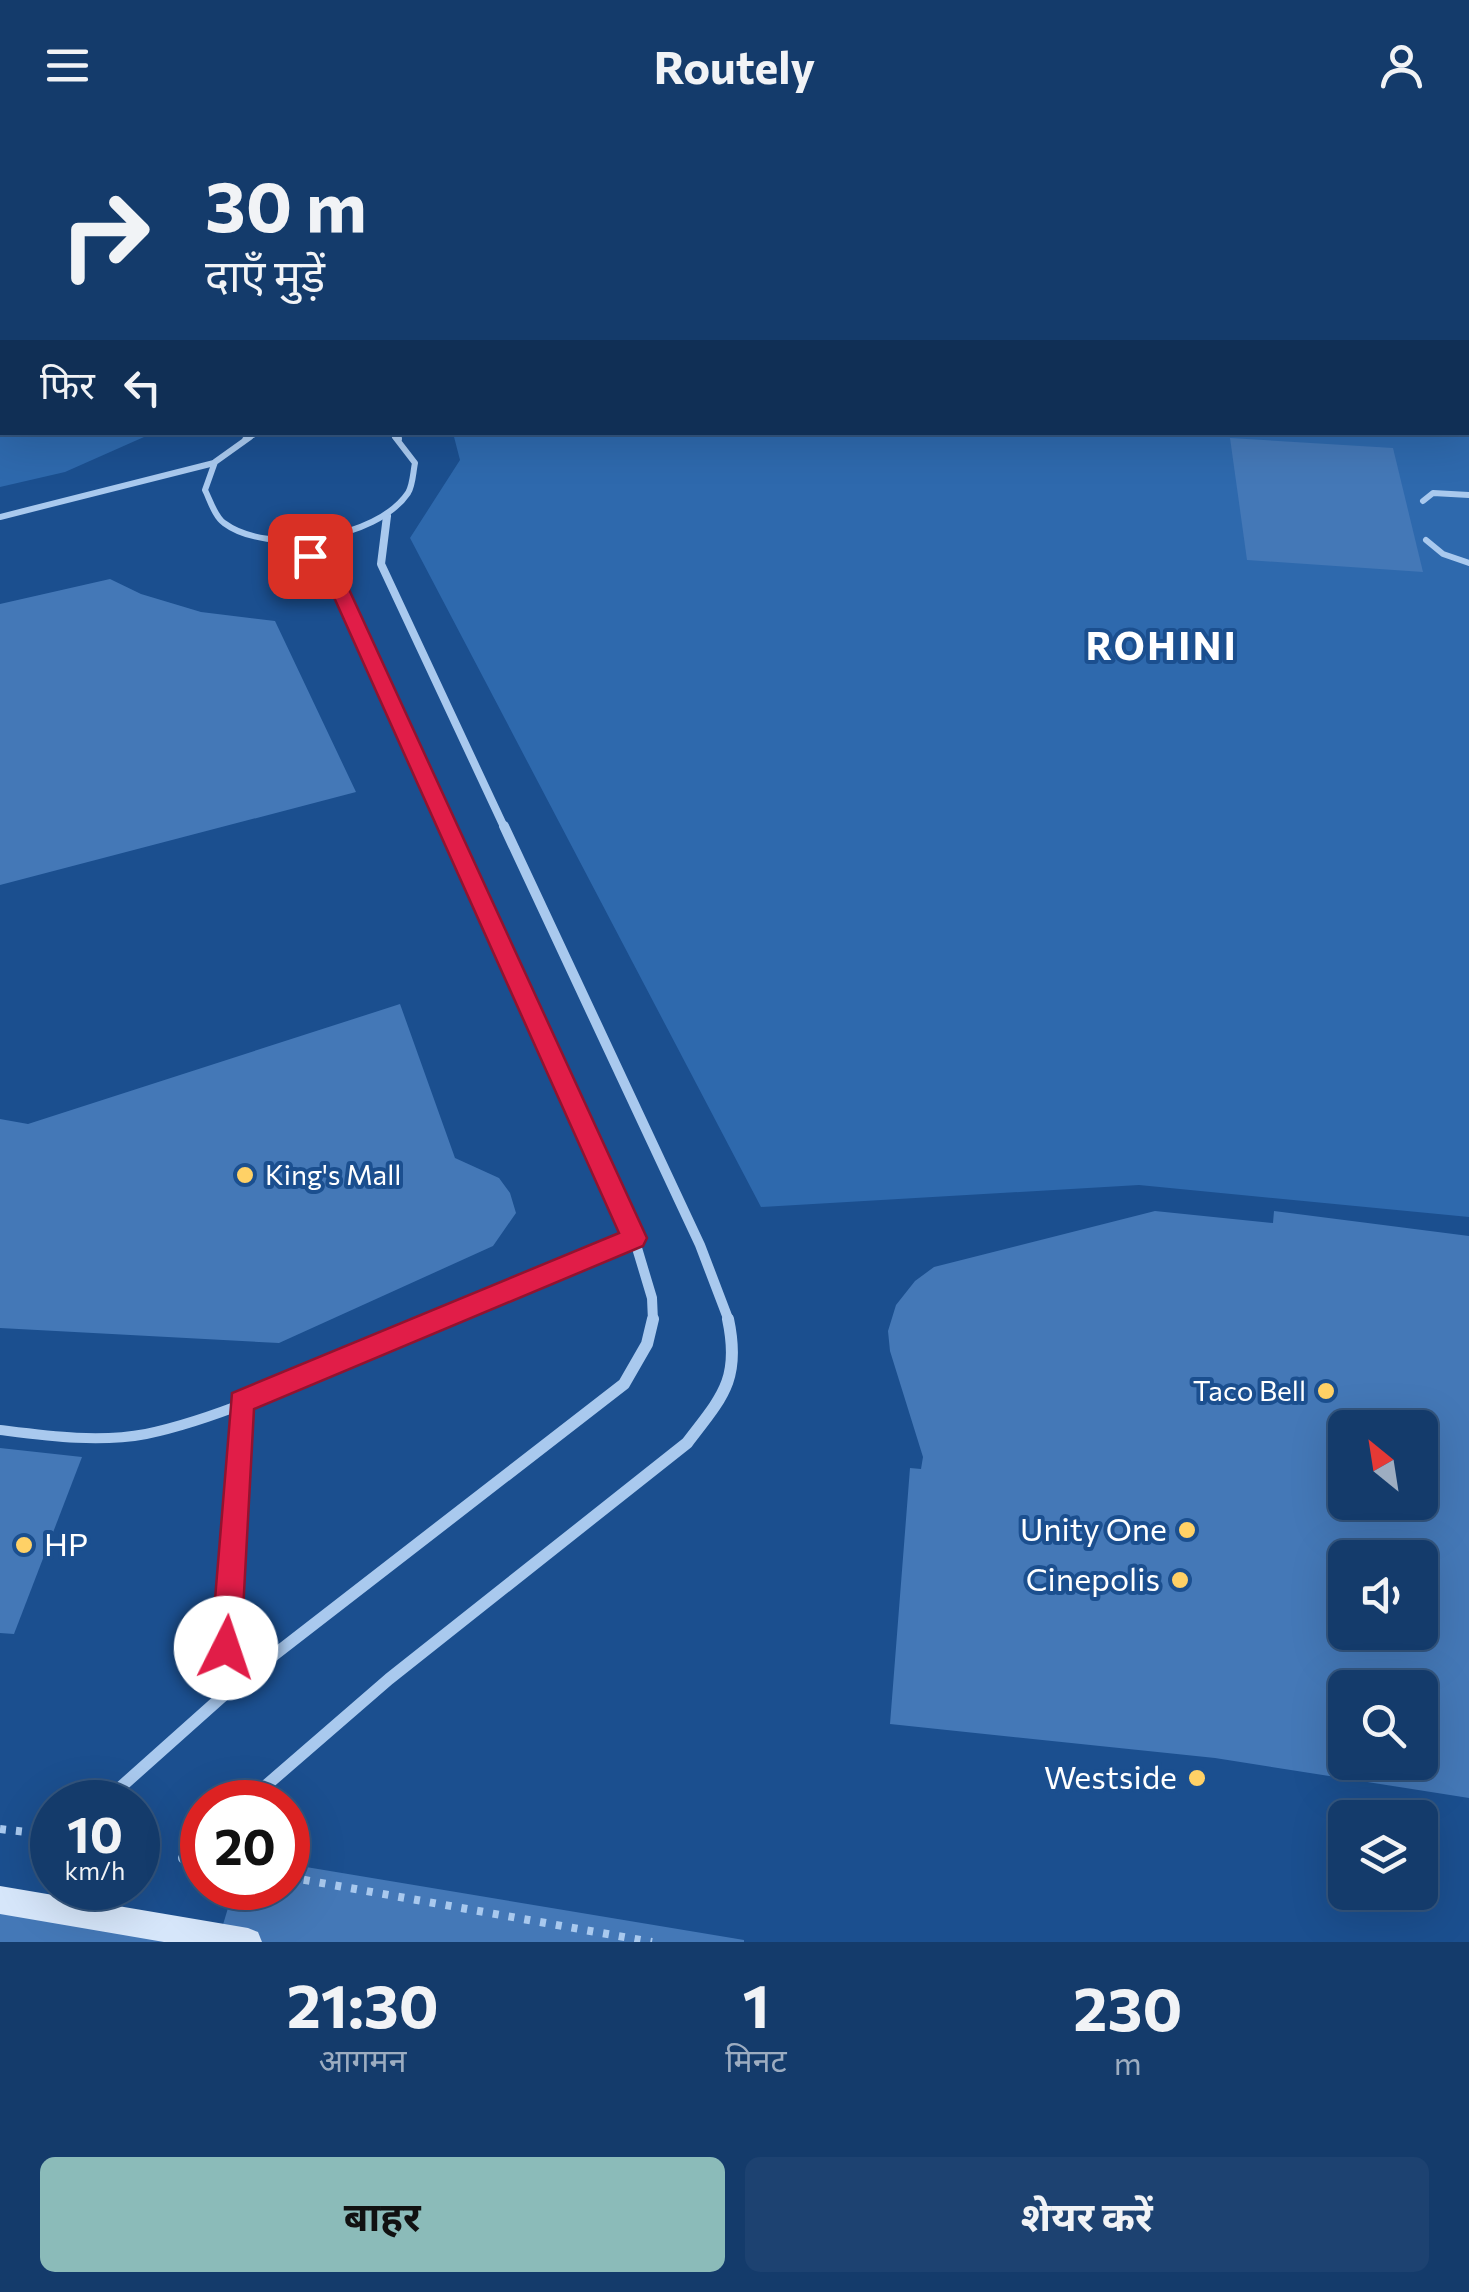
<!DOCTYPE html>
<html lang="hi">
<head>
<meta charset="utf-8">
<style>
	:root { --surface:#143b6b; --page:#1d4271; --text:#f1f3f6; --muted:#9dadc1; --line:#33557e; --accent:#8bbbb9 }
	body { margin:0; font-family:Commissioner,"Noto Sans Devanagari",sans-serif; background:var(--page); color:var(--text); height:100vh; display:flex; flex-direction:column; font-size:38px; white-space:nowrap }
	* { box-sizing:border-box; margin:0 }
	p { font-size:32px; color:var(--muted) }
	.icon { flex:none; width:55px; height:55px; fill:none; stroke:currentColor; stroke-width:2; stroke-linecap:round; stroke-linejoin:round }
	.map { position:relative; height:1812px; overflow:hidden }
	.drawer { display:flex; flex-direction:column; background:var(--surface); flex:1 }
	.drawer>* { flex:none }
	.top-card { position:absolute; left:0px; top:0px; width:1470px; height:305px; box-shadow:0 10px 40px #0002,0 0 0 2px var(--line); background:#143b6b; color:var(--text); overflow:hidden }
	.needle { width:65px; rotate:330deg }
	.controls { position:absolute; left:1328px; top:1280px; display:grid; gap:20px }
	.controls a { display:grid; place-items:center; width:110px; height:110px; border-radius:15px; background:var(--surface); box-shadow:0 10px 40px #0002,0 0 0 2px var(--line); font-size:50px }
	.speed { position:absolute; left:30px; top:1650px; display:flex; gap:20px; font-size:50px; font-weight:700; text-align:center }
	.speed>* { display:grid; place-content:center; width:130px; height:130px; border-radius:50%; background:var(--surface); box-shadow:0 10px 40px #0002,0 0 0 2px var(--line); line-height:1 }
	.speed small { font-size:25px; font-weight:400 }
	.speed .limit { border:15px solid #d22; background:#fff; color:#111 }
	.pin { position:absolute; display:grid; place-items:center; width:85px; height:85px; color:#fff; margin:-42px; border-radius:20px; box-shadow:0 5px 15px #0006 }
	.me { position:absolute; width:110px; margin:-55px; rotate:4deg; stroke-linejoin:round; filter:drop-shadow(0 0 8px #0008) }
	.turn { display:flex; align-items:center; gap:35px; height:210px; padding:0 40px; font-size:45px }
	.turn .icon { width:130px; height:130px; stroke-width:2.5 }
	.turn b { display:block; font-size:70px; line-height:85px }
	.then { display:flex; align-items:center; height:95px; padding:0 40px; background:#0003; gap:20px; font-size:38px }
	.eta { display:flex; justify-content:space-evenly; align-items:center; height:170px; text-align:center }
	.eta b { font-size:60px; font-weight:700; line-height:70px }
	.primary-button { display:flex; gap:20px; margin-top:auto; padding:20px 40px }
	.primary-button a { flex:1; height:115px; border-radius:15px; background:var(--accent); color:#111; font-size:40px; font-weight:700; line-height:115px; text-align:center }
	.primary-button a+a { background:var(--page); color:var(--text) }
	header { display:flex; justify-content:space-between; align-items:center; height:130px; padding:0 40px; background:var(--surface); font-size:45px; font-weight:700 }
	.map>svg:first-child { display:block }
</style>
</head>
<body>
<header><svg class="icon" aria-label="menu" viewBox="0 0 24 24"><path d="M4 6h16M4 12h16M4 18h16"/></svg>Routely<svg class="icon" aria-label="person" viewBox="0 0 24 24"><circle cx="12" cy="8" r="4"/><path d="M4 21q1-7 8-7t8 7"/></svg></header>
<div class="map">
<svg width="1469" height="1812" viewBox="0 0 1469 1812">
	<rect width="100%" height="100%" fill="#1b4f8f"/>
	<g fill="#2e69ad">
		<path d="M0,0H1466L1467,2H2V21Z"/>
		<path d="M0,62L2,302L153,303L65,342L0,357Z"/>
		<path d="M1469,158V1087L1139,1055L761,1077L410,408L460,330L453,303L1468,302Z"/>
	</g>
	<g fill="#4478b7" fill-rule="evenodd">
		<path d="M1230,308L1393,318L1423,442L1247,430Z"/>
		<path d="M110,449L141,464L201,482L275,491L356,662L0,755V474Z"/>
		<path d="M400,874L455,1028L499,1048L510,1063L516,1083L493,1116L279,1213L0,1198V989L28,994Z"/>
		<path d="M1155,1081L1273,1093L1274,1081L1469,1106V1668L1215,1628L890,1594L910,1338L921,1339L923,1327L890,1221L888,1201L896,1175L915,1151L934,1137ZM1345,1298H1420V1372H1345ZM1345,1428H1420V1502H1345ZM1345,1558H1420V1632H1345Z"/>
		<path d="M0,1318L82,1327L14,1504L0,1503Z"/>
		<path d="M288,1734L744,1810V1812H0V1760L222,1798L234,1758H288Z"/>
	</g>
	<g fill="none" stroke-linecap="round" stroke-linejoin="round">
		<g stroke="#a9c9ee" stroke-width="4" stroke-dasharray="4 5" stroke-linecap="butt">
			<path d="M956,0L969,2"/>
			<path d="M1193,2L1201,0"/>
		</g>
		<g stroke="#a9c9ee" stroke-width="8" stroke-dasharray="6 10" stroke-linecap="butt">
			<path d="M0,1699L52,1705"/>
			<path d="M138,1720L156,1723"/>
			<path d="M288,1747L652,1812"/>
		</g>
		<g stroke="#a9c9ee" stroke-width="5">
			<path d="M391,302L397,309"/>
			<path d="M245,309L260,302"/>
		</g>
		<g stroke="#a9c9ee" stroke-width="6">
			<path d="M250,307L215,332L205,360C210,370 215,387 224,393C268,426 377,409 408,363C413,355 413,342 415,333L395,307"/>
			<path d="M1423,371L1433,363L1469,365"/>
			<path d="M0,387L214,333"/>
			<path d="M1426,410L1443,424L1469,433"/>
		</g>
		<path stroke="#a9c9ee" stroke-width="8" d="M435,1191L634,1108"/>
		<g stroke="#a9c9ee" stroke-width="10">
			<path d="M0,1300C48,1306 98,1313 146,1304C238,1285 352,1225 441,1189"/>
			<path d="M226,1518L241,1272"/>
		</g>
		<path stroke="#a9c9ee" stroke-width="6" d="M398,302L399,309"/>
		<g stroke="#a9c9ee" stroke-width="8">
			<path d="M387,386L381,434L505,699"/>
			<path d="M288,410L332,442L448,699"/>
		</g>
		<g stroke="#a9c9ee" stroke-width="10">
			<path d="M447,696L634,1108L652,1168L653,1191"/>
			<path d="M504,696L700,1115L729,1191"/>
		</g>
		<g stroke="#a9c9ee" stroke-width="12">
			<path d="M104,1672L234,1556L624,1254L647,1214L653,1189"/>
			<path d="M247,1672L389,1549L687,1313C722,1267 741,1250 728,1189"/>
			<path d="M184,1728L202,1711"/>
		</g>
		<path fill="#d6e6fa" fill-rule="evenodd" d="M0,1756L248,1798L258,1802L262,1812H164L0,1784Z"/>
	</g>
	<path fill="#e11d48" stroke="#92132f" stroke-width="2.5" d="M304,422H316L341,442L647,1108L643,1116L254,1279L241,1518L236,1529L226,1533L216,1529L211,1518L232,1263L619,1103L324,445L304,430Z"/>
	<g fill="#ffd166" stroke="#1b4f8f" stroke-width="4">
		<circle cx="245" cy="1045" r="10"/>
		<circle cx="1326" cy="1261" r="10"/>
		<circle cx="1187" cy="1400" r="10"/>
		<circle cx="24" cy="1415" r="10"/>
		<circle cx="1180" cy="1450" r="10"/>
		<circle cx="1197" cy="1648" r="10"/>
	</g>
	<g text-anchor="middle" stroke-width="8" stroke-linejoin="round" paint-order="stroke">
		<g font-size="28" fill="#fff" stroke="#1b4f8f" text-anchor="start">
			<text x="265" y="1055">King's Mall</text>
			<text x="1306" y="1271" text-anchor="end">Taco Bell</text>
		</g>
		<g font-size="32" fill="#fff" stroke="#1b4f8f" text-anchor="end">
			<text x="1167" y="1411">Unity One</text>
			<text x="44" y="1426" text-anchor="start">HP</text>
			<text x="1160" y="1461">Cinepolis</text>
			<text x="1177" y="1659">Westside</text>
		</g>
		<g font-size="38" font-weight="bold" letter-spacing="2.5" fill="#fff" stroke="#1b4f8f">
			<text x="1162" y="530">ROHINI</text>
		</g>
	</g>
</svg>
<div class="controls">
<a><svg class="needle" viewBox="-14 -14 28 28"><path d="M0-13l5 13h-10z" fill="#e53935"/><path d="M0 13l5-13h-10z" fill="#9dadc1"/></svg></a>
<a><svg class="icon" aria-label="sound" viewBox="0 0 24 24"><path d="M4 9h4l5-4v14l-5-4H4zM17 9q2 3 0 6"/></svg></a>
<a><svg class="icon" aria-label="search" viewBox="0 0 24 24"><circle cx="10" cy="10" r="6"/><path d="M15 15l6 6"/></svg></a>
<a><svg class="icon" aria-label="layers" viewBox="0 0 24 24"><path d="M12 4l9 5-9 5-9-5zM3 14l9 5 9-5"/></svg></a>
</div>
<div class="speed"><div>10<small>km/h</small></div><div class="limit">20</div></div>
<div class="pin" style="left:310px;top:426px;background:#d93025"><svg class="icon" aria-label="arrive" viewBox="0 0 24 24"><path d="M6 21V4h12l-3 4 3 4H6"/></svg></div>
<svg class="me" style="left:226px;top:1518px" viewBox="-20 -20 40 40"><circle r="19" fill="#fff"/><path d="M0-13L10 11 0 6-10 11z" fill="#e11d48"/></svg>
<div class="top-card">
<div class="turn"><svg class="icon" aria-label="right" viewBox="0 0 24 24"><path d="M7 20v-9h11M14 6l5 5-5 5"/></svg><div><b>30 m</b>दाएँ मुड़ें</div></div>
<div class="then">फिर<svg class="icon" aria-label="left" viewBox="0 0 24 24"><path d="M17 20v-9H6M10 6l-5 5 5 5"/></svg></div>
</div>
</div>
<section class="drawer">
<div class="eta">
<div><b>21:30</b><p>आगमन</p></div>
<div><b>1</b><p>मिनट</p></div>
<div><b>230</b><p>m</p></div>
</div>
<div class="primary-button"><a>बाहर</a><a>शेयर करें</a></div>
</section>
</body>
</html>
